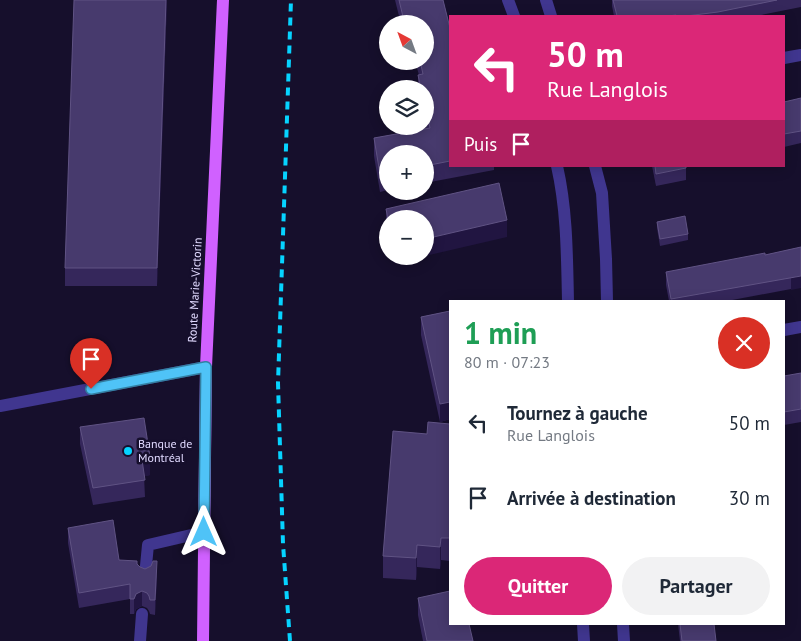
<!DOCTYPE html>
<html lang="fr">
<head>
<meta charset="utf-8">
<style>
	:root { --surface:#fff; --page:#f2f2f3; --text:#1f2937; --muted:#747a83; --accent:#db2777 }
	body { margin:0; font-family:"PT Sans",sans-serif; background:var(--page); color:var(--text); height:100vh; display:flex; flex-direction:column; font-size:19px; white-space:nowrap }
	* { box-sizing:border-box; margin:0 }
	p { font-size:16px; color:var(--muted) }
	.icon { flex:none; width:28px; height:28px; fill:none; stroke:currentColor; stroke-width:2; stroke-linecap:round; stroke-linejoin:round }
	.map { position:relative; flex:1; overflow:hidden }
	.side { position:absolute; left:449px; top:300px; width:336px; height:325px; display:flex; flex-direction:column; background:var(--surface); border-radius:0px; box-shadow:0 2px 12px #0003 }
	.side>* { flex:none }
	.banner { position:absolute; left:449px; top:15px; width:336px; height:152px; border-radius:0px; box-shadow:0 2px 12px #0003; background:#db2777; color:#fff; overflow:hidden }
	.needle { width:32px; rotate:319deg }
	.controls { position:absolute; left:379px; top:15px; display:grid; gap:10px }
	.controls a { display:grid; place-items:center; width:55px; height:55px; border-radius:50%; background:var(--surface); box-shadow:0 2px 12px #0003; font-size:25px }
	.pin { position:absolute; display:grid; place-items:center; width:42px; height:42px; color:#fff; margin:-51px -21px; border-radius:50% 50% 50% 0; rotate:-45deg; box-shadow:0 0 5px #0007 }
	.pin .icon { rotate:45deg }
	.me { position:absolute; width:55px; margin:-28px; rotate:0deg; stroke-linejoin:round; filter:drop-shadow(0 0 4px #0008) }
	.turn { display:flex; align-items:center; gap:18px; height:105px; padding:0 15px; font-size:22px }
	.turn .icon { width:65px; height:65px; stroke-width:2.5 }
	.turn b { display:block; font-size:35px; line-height:42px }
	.then { display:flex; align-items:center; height:48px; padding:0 15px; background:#0003; gap:10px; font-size:19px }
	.round { display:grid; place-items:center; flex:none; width:52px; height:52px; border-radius:26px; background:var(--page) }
	.summary { display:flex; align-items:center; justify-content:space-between; height:85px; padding:0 15px }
	h1 { font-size:30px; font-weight:600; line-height:38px; color:#1e9e55 }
	.primary-button { display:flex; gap:10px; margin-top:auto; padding:10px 15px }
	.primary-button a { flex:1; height:58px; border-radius:30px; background:var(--accent); color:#fff; font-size:20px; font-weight:600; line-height:58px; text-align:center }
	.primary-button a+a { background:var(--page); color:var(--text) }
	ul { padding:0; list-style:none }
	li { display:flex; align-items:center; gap:15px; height:75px; padding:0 15px }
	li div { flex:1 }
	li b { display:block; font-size:19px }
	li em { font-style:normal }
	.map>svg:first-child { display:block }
</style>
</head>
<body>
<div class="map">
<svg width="801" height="641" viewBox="0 0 801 641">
	<rect width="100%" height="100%" fill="#160f2c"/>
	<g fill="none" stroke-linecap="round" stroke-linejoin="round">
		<g stroke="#40368f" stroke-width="12">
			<path d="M508,0L514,16"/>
			<path d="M546,0L551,16"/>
			<path d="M784,58L801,55"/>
			<path d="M557,166C567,210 567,256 568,301"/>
			<path d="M595,166L602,193L606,259L607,301"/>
			<path d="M784,330L801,327"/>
			<path d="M0,406L206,367"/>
			<path d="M145,576L148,545L204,532"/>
			<path d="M583,624L584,641"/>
			<path d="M623,624L624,641"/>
			<path d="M140,641L142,614"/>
		</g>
		<path stroke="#d061ff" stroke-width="12" d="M203,641L206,367L223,0"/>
		<path stroke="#06d3ff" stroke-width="4" stroke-dasharray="8 6" stroke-linecap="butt" d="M290,641L283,544L278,383L291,0"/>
	</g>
	<g fill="#35275b">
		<path d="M167,0L157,286H65V268Z"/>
		<path d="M395,0H443L450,28V166H494V170L425,183V154H388V190L380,192L374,156V138L426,128L425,123V89H418V75H419L415,61H425V24H401Z"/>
		<path d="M612,0H801V7L756,16H614L612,6Z"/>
		<path d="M801,98V143L784,147V102Z"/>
		<path d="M652,166H686V180L656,186Z"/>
		<path d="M386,209L507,237L425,219H388V234L386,227Z"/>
		<path d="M657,222L688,234V240L660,246L657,228Z"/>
		<path d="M801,247L791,290V289L727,301H669L666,285V272L765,255Z"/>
		<path d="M450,311V419L440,422L421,335V317Z"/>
		<path d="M801,373V422L784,425V376Z"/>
		<path d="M450,424V561L441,560L440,569L417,567L416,580L383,578V556L427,434Z"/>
		<path d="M80,427L150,475L144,476L145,497L93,505L80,444Z"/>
		<path d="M68,528L119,560L140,567L157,576L155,615L150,614L149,611L147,608L142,606L136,609L134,614H130V599L79,608L68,543Z"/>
		<path d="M418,598L473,641H423L418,615Z"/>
		<path d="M678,624H723L714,625L716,641H680Z"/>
	</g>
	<g fill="#211541">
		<path d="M166,0H167L157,286V268Z"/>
		<path d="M409,20V24H404V21Z"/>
		<path d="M507,220V237L425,256V239Z"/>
		<path d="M394,256H425L394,263Z"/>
		<path d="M801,276V288L791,290V278Z"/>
		<path d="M450,402V419L440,422V404Z"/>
		<path d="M150,457V475L142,477V460Z"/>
		<path d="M441,538V560L440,569V547Z"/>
		<path d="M417,545V567L416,580V558Z"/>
		<path d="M157,561V576L155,615V600Z"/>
		<path d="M142,591V606L136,609L134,614V599L136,594Z"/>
	</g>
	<g fill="#473a6d" stroke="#605384">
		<path d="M74,0H166L157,268H65Z"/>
		<path d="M399,0H443L450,28V161L425,166V154H388V173L380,174L374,138L430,128L425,105V89H421L418,75L423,74L420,61H425V24H410L409,20L404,21Z"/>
		<path d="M613,0H777L718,12L686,16H676V15L668,16H617Z"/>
		<path d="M801,98V131L784,134V102Z"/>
		<path d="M655,166H686V168L656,174Z"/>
		<path d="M499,183L507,220L425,239V219H388L386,209Z"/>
		<path d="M685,216L688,234L660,239L657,222Z"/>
		<path d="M801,247V276L671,299L666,272L765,253V255Z"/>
		<path d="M450,311V402L440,404L421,317Z"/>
		<path d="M801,373V409L784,412V376Z"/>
		<path d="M144,418L150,457L142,460L145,480L93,488L80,427Z"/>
		<path d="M428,422L450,424V538H441L440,547L417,545L416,558L383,556L393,431L427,434Z"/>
		<path d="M113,520L119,560L137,561V564L140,567L145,569L151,566L153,561H157L155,600H150L149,596L147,593L142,591L136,594L134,599H130V584L79,593L68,528Z"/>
		<path d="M450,591V624H469L473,641H427L418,598Z"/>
		<path d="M680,624H714L716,641H682Z"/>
	</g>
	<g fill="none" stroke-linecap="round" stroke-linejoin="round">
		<g stroke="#337fa1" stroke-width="12">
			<path id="route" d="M91,389L206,367L204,532"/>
		</g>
		<use href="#route" stroke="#4fc3f7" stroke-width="9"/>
	</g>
	<circle fill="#06d3ff" stroke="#160f2c" stroke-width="2" cx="128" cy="451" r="5"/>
	<g text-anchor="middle" stroke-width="5" stroke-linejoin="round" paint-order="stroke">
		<g font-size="12" fill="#e1daff" stroke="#160f2c">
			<text transform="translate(195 290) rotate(-87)" y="4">Route Marie-Victorin</text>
		</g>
		<g font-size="12" fill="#e1daff" stroke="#160f2c" text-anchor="start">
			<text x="138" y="448">Banque de<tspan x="138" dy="14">Montréal</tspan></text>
		</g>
	</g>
</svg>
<div class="controls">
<a><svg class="needle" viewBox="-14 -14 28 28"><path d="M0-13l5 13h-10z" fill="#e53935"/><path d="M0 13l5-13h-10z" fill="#747a83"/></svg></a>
<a><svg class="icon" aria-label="layers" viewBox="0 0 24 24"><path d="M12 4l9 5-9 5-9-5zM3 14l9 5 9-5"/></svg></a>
<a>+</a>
<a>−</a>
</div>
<div class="pin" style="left:91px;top:389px;background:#d93025"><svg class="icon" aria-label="arrive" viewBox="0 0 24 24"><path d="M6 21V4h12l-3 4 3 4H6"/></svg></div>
<svg class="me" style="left:204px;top:532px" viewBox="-20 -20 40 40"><path d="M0-17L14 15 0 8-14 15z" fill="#4fc3f7" stroke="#fff" stroke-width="4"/></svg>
<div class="banner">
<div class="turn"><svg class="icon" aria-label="left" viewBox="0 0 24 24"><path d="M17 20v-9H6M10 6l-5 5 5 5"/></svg><div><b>50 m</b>Rue Langlois</div></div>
<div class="then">Puis<svg class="icon" aria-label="arrive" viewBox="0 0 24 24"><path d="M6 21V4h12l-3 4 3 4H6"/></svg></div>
</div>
<section class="side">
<div class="summary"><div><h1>1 min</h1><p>80 m · 07:23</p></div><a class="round" style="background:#d93025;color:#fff"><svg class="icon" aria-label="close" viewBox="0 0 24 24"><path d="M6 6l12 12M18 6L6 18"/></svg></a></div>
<ul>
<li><svg class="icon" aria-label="left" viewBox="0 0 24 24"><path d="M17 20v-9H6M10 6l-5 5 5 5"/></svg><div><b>Tournez à gauche</b><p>Rue Langlois</p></div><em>50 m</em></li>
<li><svg class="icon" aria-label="arrive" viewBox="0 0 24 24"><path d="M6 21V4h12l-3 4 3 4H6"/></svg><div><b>Arrivée à destination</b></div><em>30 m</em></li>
</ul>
<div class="primary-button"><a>Quitter</a><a>Partager</a></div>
</section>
</div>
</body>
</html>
